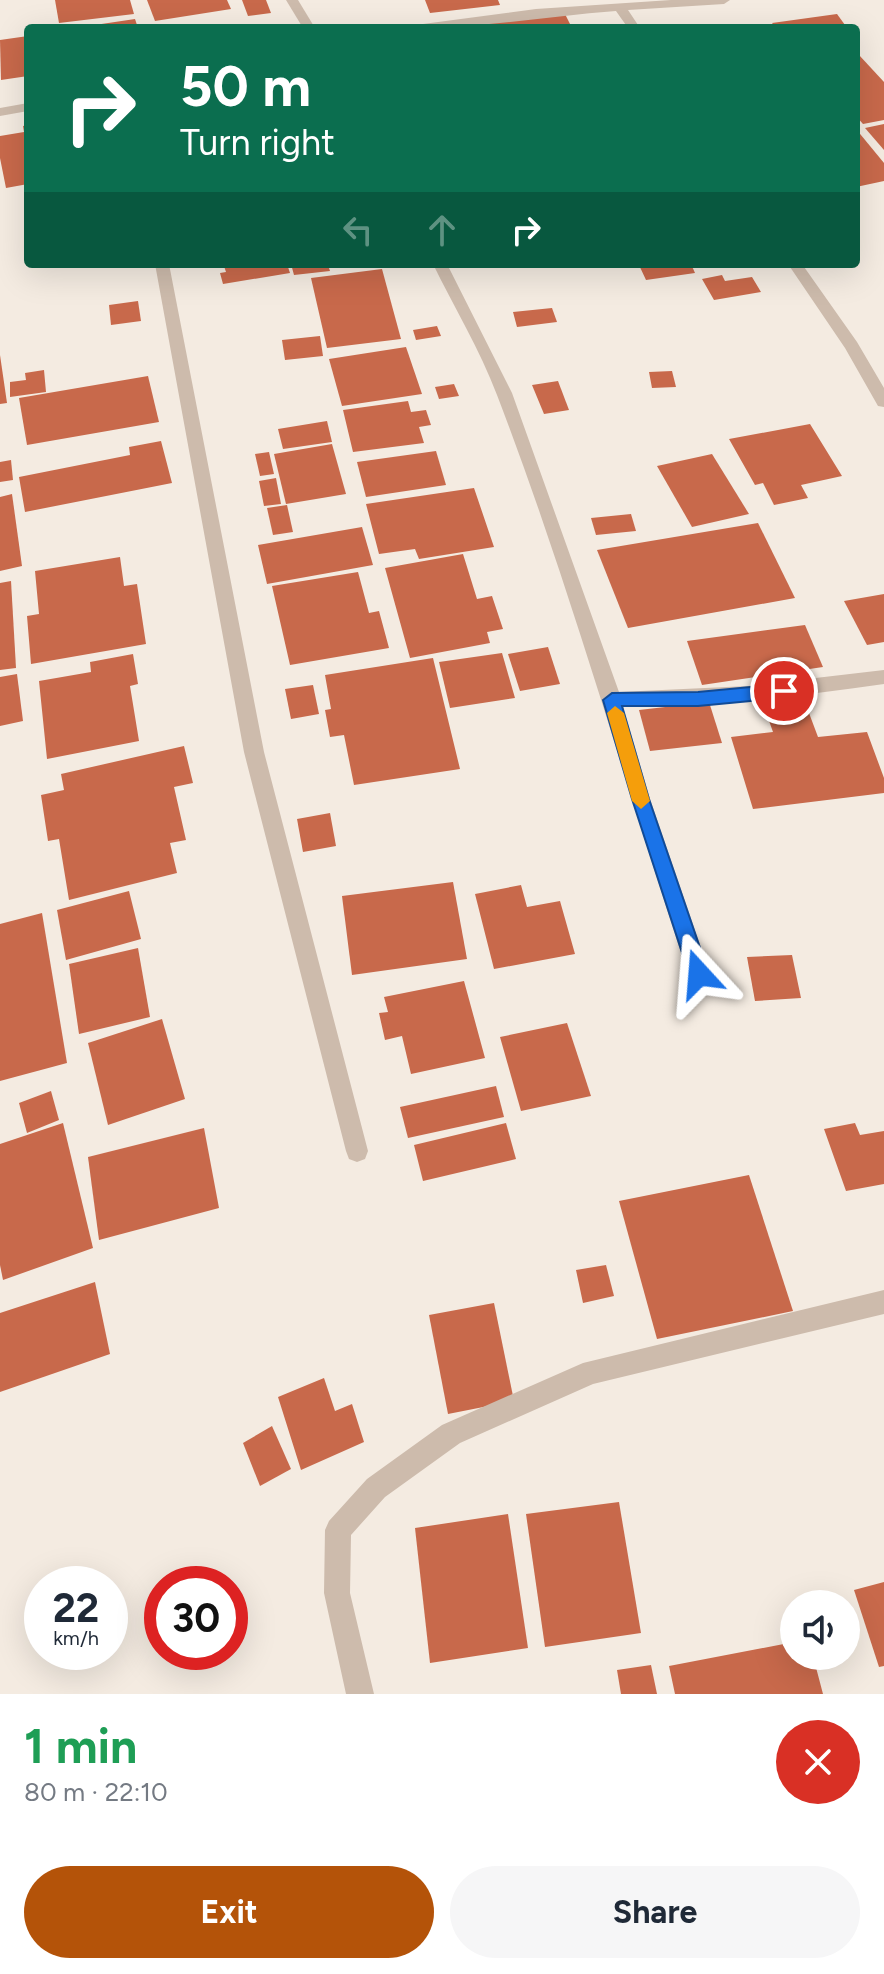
<!DOCTYPE html>
<html lang="en">
<head>
<meta charset="utf-8">
<style>
	:root { --surface:#fff; --page:#f6f6f7; --text:#1f2937; --muted:#747a83; --accent:#b45309 }
	body { margin:0; font-family:Figtree,sans-serif; background:var(--page); color:var(--text); height:100vh; display:flex; flex-direction:column; font-size:30px; white-space:nowrap }
	* { box-sizing:border-box; margin:0 }
	p { font-size:26px; color:var(--muted) }
	.icon { flex:none; width:44px; height:44px; fill:none; stroke:currentColor; stroke-width:2; stroke-linecap:round; stroke-linejoin:round }
	.map { position:relative; height:1694px; overflow:hidden }
	.side { display:flex; flex-direction:column; background:var(--surface); flex:1 }
	.side>* { flex:none }
	.banner { position:absolute; left:24px; top:24px; width:836px; height:244px; border-radius:8px; box-shadow:0 8px 32px #0002; background:#0b6e4f; color:#fff; overflow:hidden }
	.fabs { position:absolute; left:780px; top:1590px; display:grid; gap:16px }
	.fabs a { display:grid; place-items:center; width:80px; height:80px; border-radius:50%; background:var(--surface); box-shadow:0 8px 32px #0002; font-size:40px }
	.speed { position:absolute; left:24px; top:1566px; display:flex; gap:16px; font-size:40px; font-weight:700; text-align:center }
	.speed>* { display:grid; place-content:center; width:104px; height:104px; border-radius:50%; background:var(--surface); box-shadow:0 8px 32px #0002; line-height:1 }
	.speed small { font-size:20px; font-weight:400 }
	.speed .limit { border:12px solid #d22; background:#fff; color:#111 }
	.pin { position:absolute; display:grid; place-items:center; width:68px; height:68px; color:#fff; margin:-34px; border:4px solid #fff; border-radius:50%; box-shadow:0 2px 8px #0007 }
	.me { position:absolute; width:88px; margin:-44px; rotate:341deg; stroke-linejoin:round; filter:drop-shadow(0 0 6px #0008) }
	.turn { display:flex; align-items:center; gap:28px; height:168px; padding:0 24px; font-size:36px }
	.turn .icon { width:104px; height:104px; stroke-width:2.5 }
	.turn b { display:block; font-size:56px; line-height:68px }
	.lanes { display:flex; align-items:center; height:76px; padding:0 24px; background:#0003; justify-content:center; gap:40px; direction:ltr }
	.lanes .off { opacity:.35 }
	.round { display:grid; place-items:center; flex:none; width:84px; height:84px; border-radius:42px; background:var(--page) }
	.summary { display:flex; align-items:center; justify-content:space-between; height:136px; padding:0 24px }
	h1 { font-size:48px; font-weight:700; line-height:60px; color:#1e9e55 }
	.primary-button { display:flex; gap:16px; margin-top:auto; padding:16px 24px }
	.primary-button a { flex:1; height:92px; border-radius:48px; background:var(--accent); color:#fff; font-size:32px; font-weight:700; line-height:92px; text-align:center }
	.primary-button a+a { background:var(--page); color:var(--text) }
	.map>svg:first-child { display:block }
</style>
</head>
<body>
<div class="map">
<svg width="884" height="1694" viewBox="0 0 884 1694">
	<rect width="100%" height="100%" fill="#f4ebe1"/>
	<g fill="#c8694b">
		<path d="M55,0H130L134,14L59,23Z"/>
		<path d="M147,0H227L231,9L155,21Z"/>
		<path d="M242,0H266L271,13L248,16Z"/>
		<path d="M425,0H498L500,5L430,13Z"/>
		<path d="M565,14L572,28H462V26Z"/>
		<path d="M837,14L845,25L776,28L772,23Z"/>
		<path d="M135,19L138,28H88V26Z"/>
		<path d="M28,36V76L1,80L0,40Z"/>
		<path d="M859,55L884,82V120L863,124L856,116V56Z"/>
		<path d="M884,124V150L865,128Z"/>
		<path d="M28,125V184L6,188L0,158V136L24,132L23,126Z"/>
		<path d="M856,129L884,163V181L856,187Z"/>
		<path d="M210,264H287L290,273L223,284L220,273L226,272L224,266L211,268Z"/>
		<path d="M291,264H342V266L329,268L330,271L294,275Z"/>
		<path d="M645,264H691L695,273L646,280L639,265Z"/>
		<path d="M382,269L401,339L327,348L311,278Z"/>
		<path d="M722,275L725,281L752,277L761,292L714,300L702,279Z"/>
		<path d="M138,301L141,321L111,325L109,305Z"/>
		<path d="M552,308L557,322L517,327L513,312Z"/>
		<path d="M437,326L441,336L416,340L413,330Z"/>
		<path d="M320,336L323,356L285,360L282,340Z"/>
		<path d="M406,347L422,394L342,406L329,359Z"/>
		<path d="M0,355L7,403L0,404Z"/>
		<path d="M44,370L46,392L10,397V382L26,380L25,373Z"/>
		<path d="M672,371L676,387L652,388L649,372Z"/>
		<path d="M148,376L159,422L27,445L19,398Z"/>
		<path d="M558,381L569,410L544,414L532,385Z"/>
		<path d="M454,384L459,396L439,399L435,387Z"/>
		<path d="M408,401L411,412L426,410L431,425L419,427L424,443L353,452L343,410Z"/>
		<path d="M327,421L332,442L283,449L278,429Z"/>
		<path d="M810,424L842,476L801,485L808,498L774,505L763,483L755,485L729,439Z"/>
		<path d="M161,441L172,483L25,512L19,477L130,455L129,447Z"/>
		<path d="M332,444L346,494L286,504L274,454Z"/>
		<path d="M436,451L446,485L366,497L357,462Z"/>
		<path d="M269,452L274,474L260,476L255,454Z"/>
		<path d="M712,454L749,514L692,527L657,466Z"/>
		<path d="M11,460L13,480L0,482V462Z"/>
		<path d="M276,478L281,504L264,506L259,481Z"/>
		<path d="M474,488L494,547L419,559L415,549L379,554L366,504Z"/>
		<path d="M12,494L22,566L0,571V497Z"/>
		<path d="M287,505L293,532L273,535L267,508Z"/>
		<path d="M631,514L636,531L596,535L591,518Z"/>
		<path d="M758,523L795,598L628,628L597,550Z"/>
		<path d="M362,527L373,565L267,584L258,545Z"/>
		<path d="M463,554L477,599L492,596L503,629L487,632L490,643L410,658L385,568Z"/>
		<path d="M120,557L124,586L137,584L146,644L31,664L27,616L39,614L35,571Z"/>
		<path d="M358,572L369,613L379,611L389,648L290,665L272,586Z"/>
		<path d="M11,581L16,668L0,670V583Z"/>
		<path d="M884,594V642L867,645L844,601Z"/>
		<path d="M805,625L823,667L702,685L687,641Z"/>
		<path d="M548,647L560,684L520,691L508,654Z"/>
		<path d="M502,653L515,698L450,708L439,662Z"/>
		<path d="M133,654L138,684L130,686L139,741L47,759L39,681L91,672L90,662Z"/>
		<path d="M433,658L460,769L354,785L344,735L330,737L325,710L331,709L325,675Z"/>
		<path d="M17,674L23,721L0,726V677Z"/>
		<path d="M313,685L319,714L291,719L285,689Z"/>
		<path d="M709,702L722,743L650,751L639,710Z"/>
		<path d="M809,713L818,737L867,732L884,778V793L753,809L731,737L773,732L768,718Z"/>
		<path d="M184,746L193,783L174,787L186,840L170,843L177,873L69,900L59,839L48,841L41,795L64,790L61,774Z"/>
		<path d="M330,813L336,846L303,852L297,819Z"/>
		<path d="M453,882L467,959L352,975L342,896Z"/>
		<path d="M521,885L527,907L560,901L575,954L494,969L475,894Z"/>
		<path d="M129,891L141,939L66,960L57,910Z"/>
		<path d="M42,913L67,1063L0,1081V924Z"/>
		<path d="M138,948L150,1017L79,1034L69,964Z"/>
		<path d="M792,955L801,998L755,1001L747,957Z"/>
		<path d="M464,981L485,1058L411,1074L402,1036L385,1040L379,1013L388,1012L384,997Z"/>
		<path d="M162,1019L185,1099L108,1125L88,1043Z"/>
		<path d="M567,1023L591,1096L521,1111L500,1037Z"/>
		<path d="M496,1086L504,1117L408,1138L400,1107Z"/>
		<path d="M51,1091L59,1120L27,1133L19,1103Z"/>
		<path d="M63,1123L93,1248L3,1280L0,1265V1144Z"/>
		<path d="M506,1123L516,1159L423,1181L414,1145Z"/>
		<path d="M855,1123L860,1135L884,1131V1184L846,1191L824,1129Z"/>
		<path d="M204,1128L219,1208L99,1240L88,1157Z"/>
		<path d="M749,1175L793,1311L657,1339L619,1201Z"/>
		<path d="M606,1265L614,1296L583,1303L576,1270Z"/>
		<path d="M95,1282L110,1354L0,1392V1313Z"/>
		<path d="M494,1303L514,1401L448,1414L429,1315Z"/>
		<path d="M324,1378L335,1411L352,1404L364,1442L301,1470L278,1397Z"/>
		<path d="M272,1426L291,1469L260,1486L243,1443Z"/>
		<path d="M619,1502L641,1633L545,1647L526,1514Z"/>
		<path d="M508,1514L528,1648L430,1663L415,1528Z"/>
		<path d="M884,1582V1666L879,1667L854,1590Z"/>
		<path d="M794,1642V1656H813L823,1694H675L669,1666Z"/>
		<path d="M651,1665L657,1694H621L617,1670Z"/>
	</g>
	<g fill="none" stroke-linecap="round" stroke-linejoin="round">
		<g fill="#cdbbac" fill-rule="evenodd">
			<path d="M286,0H298L315,28H303Z"/>
			<path d="M671,0H730L724,4L628,10L640,28H628L616,11C550,16 483,28 417,28L423,24L536,9Z"/>
			<path d="M28,103V111L0,116V108Z"/>
			<path d="M155,264H169L264,752L368,1151L365,1159L357,1162L349,1159L346,1151L244,752Z"/>
			<path d="M433,264H447L512,393L619,692L748,686L884,670V684C797,697 711,705 623,707L650,799L710,974L706,981L699,984L692,981L688,974C624,781 570,585 497,395C480,350 454,307 433,264Z"/>
			<path d="M788,264H802L857,342L884,388V407L878,406L845,348Z"/>
			<path d="M884,1290V1314L593,1384L460,1443L385,1497L351,1535L350,1593L374,1694H346L324,1593L325,1530L329,1521L367,1479L442,1425L583,1363Z"/>
		</g>
	</g>
	<path fill="#1a73e8" stroke="#114b97" stroke-width="2" d="M784,684L792,691L784,698L698,706H622L649,799L709,974L706,980L699,983L692,980L689,974L632,799L603,700L612,693L698,692Z"/>
	<path fill="#f59e0b" d="M615,706L624,713L650,801L641,809L632,801L607,713Z"/>
</svg>
<div class="fabs">
<a><svg class="icon" aria-label="sound" viewBox="0 0 24 24"><path d="M4 9h4l5-4v14l-5-4H4zM17 9q2 3 0 6"/></svg></a>
</div>
<div class="speed"><div>22<small>km/h</small></div><div class="limit">30</div></div>
<div class="pin" style="left:784px;top:691px;background:#d93025"><svg class="icon" aria-label="arrive" viewBox="0 0 24 24"><path d="M6 21V4h12l-3 4 3 4H6"/></svg></div>
<svg class="me" style="left:699px;top:974px" viewBox="-20 -20 40 40"><path d="M0-17L14 15 0 8-14 15z" fill="#1a73e8" stroke="#fff" stroke-width="4"/></svg>
<div class="banner">
<div class="turn"><svg class="icon" aria-label="right" viewBox="0 0 24 24"><path d="M7 20v-9h11M14 6l5 5-5 5"/></svg><div><b>50 m</b>Turn right</div></div>
<div class="lanes"><svg class="icon off" aria-label="left" viewBox="0 0 24 24"><path d="M17 20v-9H6M10 6l-5 5 5 5"/></svg><svg class="icon off" aria-label="ahead" viewBox="0 0 24 24"><path d="M12 20V5M6 11l6-6 6 6"/></svg><svg class="icon" aria-label="right" viewBox="0 0 24 24"><path d="M7 20v-9h11M14 6l5 5-5 5"/></svg></div>
</div>
</div>
<section class="side">
<div class="summary"><div><h1>1 min</h1><p>80 m · 22:10</p></div><a class="round" style="background:#d93025;color:#fff"><svg class="icon" aria-label="close" viewBox="0 0 24 24"><path d="M6 6l12 12M18 6L6 18"/></svg></a></div>
<div class="primary-button"><a>Exit</a><a>Share</a></div>
</section>
</body>
</html>
